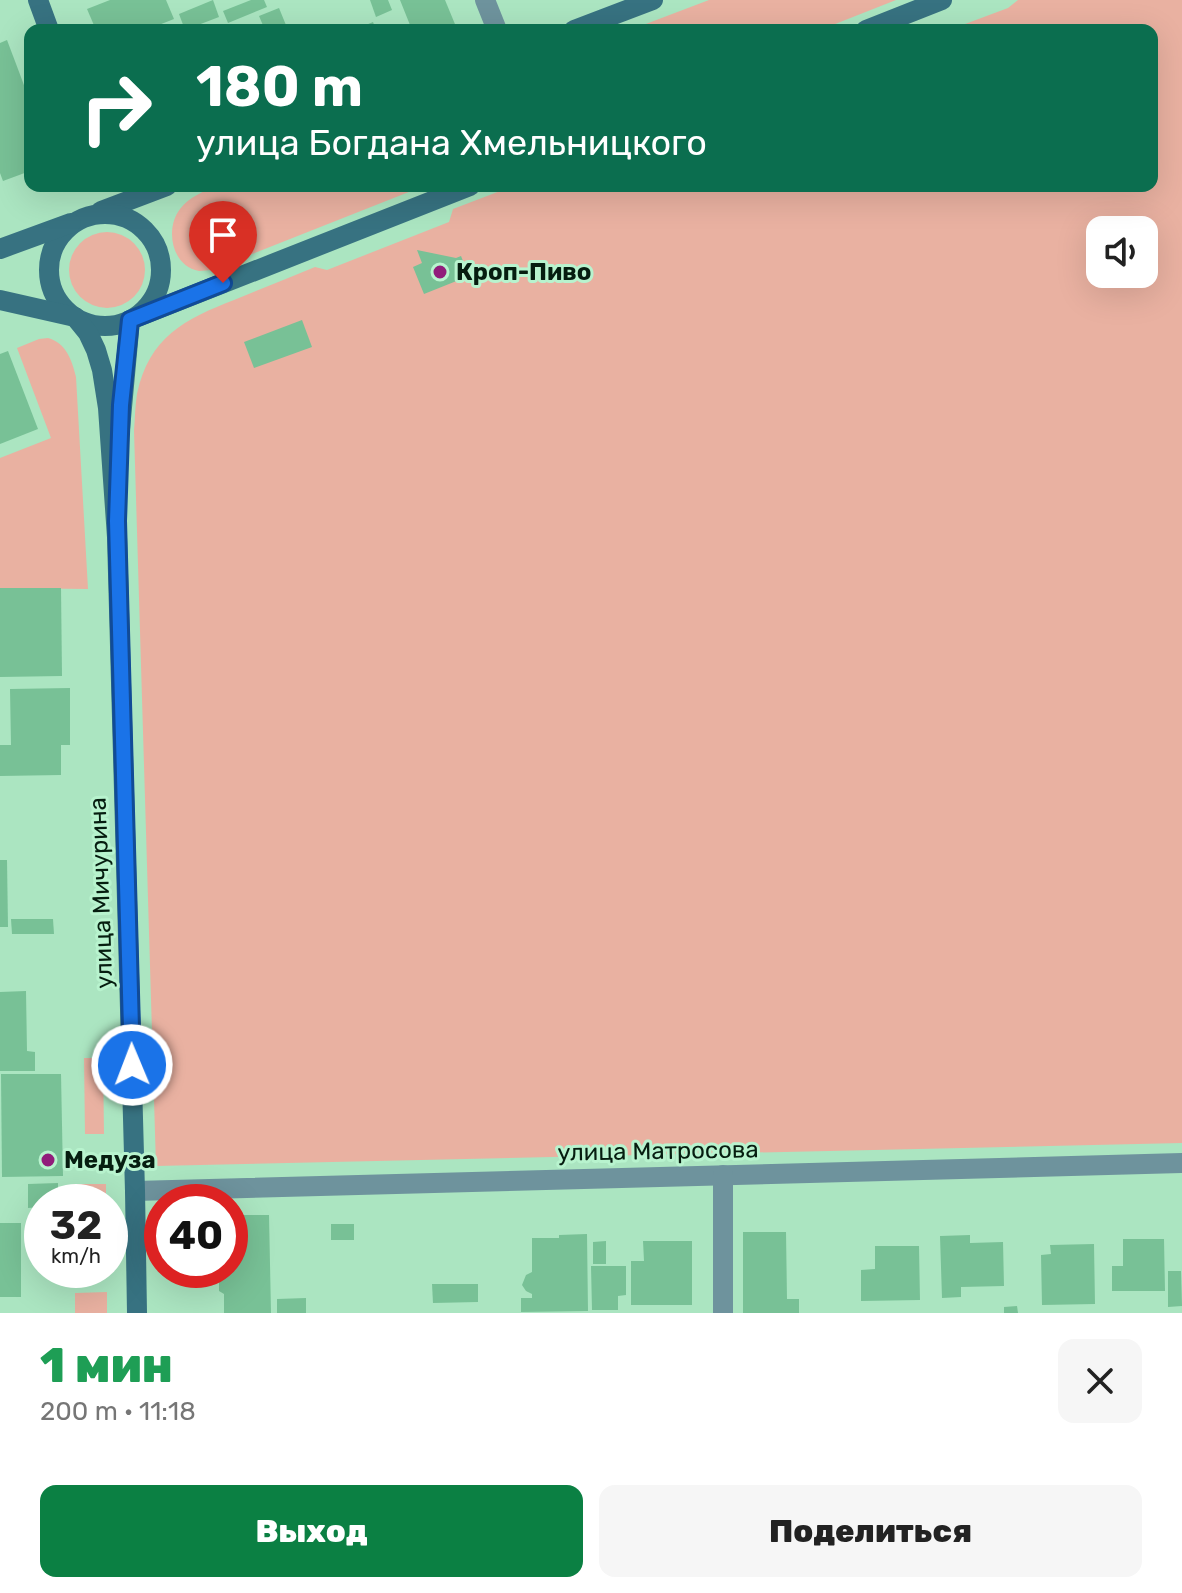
<!DOCTYPE html>
<html lang="ru">
<head>
<meta charset="utf-8">
<style>
	:root { --surface:#fff; --page:#f6f6f6; --text:#222; --muted:#767676; --accent:#0b8043 }
	body { margin:0; font-family:Rubik,sans-serif; background:var(--page); color:var(--text); height:100vh; display:flex; flex-direction:column; font-size:30px; white-space:nowrap }
	* { box-sizing:border-box; margin:0 }
	p { font-size:26px; color:var(--muted) }
	.icon { flex:none; width:44px; height:44px; fill:none; stroke:currentColor; stroke-width:2; stroke-linecap:round; stroke-linejoin:round }
	.map { position:relative; height:1313px; overflow:hidden }
	.side { display:flex; flex-direction:column; background:var(--surface); flex:1 }
	.side>* { flex:none }
	.hud { position:absolute; left:24px; top:24px; width:1134px; height:168px; border-radius:16px; box-shadow:0 8px 32px #0002; background:#0b6e4f; color:#fff; overflow:hidden }
	.controls { position:absolute; left:1086px; top:216px; display:grid; gap:16px }
	.controls a { display:grid; place-items:center; width:72px; height:72px; border-radius:16px; background:var(--surface); box-shadow:0 8px 32px #0002; font-size:40px }
	.speed { position:absolute; left:24px; top:1184px; display:flex; gap:16px; font-size:40px; font-weight:700; text-align:center }
	.speed>* { display:grid; place-content:center; width:104px; height:104px; border-radius:50%; background:var(--surface); box-shadow:0 8px 32px #0002; line-height:1 }
	.speed small { font-size:20px; font-weight:400 }
	.speed .limit { border:12px solid #d22; background:#fff; color:#111 }
	.pin { position:absolute; display:grid; place-items:center; width:68px; height:68px; color:#fff; margin:-82px -34px; border-radius:50% 50% 50% 0; rotate:-45deg; box-shadow:0 0 8px #0007 }
	.pin .icon { rotate:45deg }
	.me { position:absolute; width:88px; margin:-44px; rotate:359deg; stroke-linejoin:round; filter:drop-shadow(0 0 6px #0008) }
	.turn { display:flex; align-items:center; gap:28px; height:168px; padding:0 40px; font-size:36px }
	.turn .icon { width:104px; height:104px; stroke-width:2.5 }
	.turn b { display:block; font-size:56px; line-height:68px }
	.round { display:grid; place-items:center; flex:none; width:84px; height:84px; border-radius:16px; background:var(--page) }
	.summary { display:flex; align-items:center; justify-content:space-between; height:136px; padding:0 40px }
	h1 { font-size:48px; font-weight:800; line-height:60px; color:#1e9e55 }
	.action { display:flex; gap:16px; margin-top:auto; padding:16px 40px }
	.action a { flex:1; height:92px; border-radius:16px; background:var(--accent); color:#fff; font-size:32px; font-weight:800; line-height:92px; text-align:center }
	.action a+a { background:var(--page); color:var(--text) }
	.map>svg:first-child { display:block }
</style>
</head>
<body>
<div class="map">
<svg width="1182" height="1313" viewBox="0 0 1182 1313">
	<rect width="100%" height="100%" fill="#abe5c1"/>
	<g fill="#e9b1a1" fill-rule="evenodd">
		<path d="M709,0H896L820,30H630Z"/>
		<path d="M1018,0H1182V1143L156,1166L134,431C135,419 135,406 137,394C149,337 185,319 234,300C261,289 288,278 315,267L327,270L449,222L453,209L513,186H1152V30H949L1008,8ZM1100,230H1144V274H1100Z"/>
		<path d="M217,186H424L212,270C208,270 203,271 199,271C171,266 165,228 180,209C189,197 204,191 217,186Z"/>
		<circle cx="107" cy="270" r="38"/>
		<path d="M48,338C66,343 72,360 76,377L88,589L0,588V458L51,438L17,348L39,339Z"/>
		<path d="M84,1058H103L104,1134H85Z"/>
		<rect x="73" y="1184" width="33" height="18"/>
		<path d="M107,1292V1313H75V1293Z"/>
	</g>
	<g fill="#78c196">
		<path d="M110,0H166L174,19L146,30H96L87,9Z"/>
		<path d="M213,0L219,17L185,30L179,14Z"/>
		<path d="M251,0H264L267,7L228,23L223,11Z"/>
		<path d="M370,0H388L392,10L376,17Z"/>
		<path d="M400,0H445L457,29L412,30Z"/>
		<path d="M279,8L288,30H265L259,16Z"/>
		<path d="M373,22L376,30H354Z"/>
		<path d="M7,40L30,101V171L3,181L0,173V43Z"/>
		<path d="M417,250L456,258L461,256L469,276L424,294L413,267L422,263Z"/>
		<path d="M302,320L312,347L254,368L244,342Z"/>
		<path d="M8,351L38,429L0,444V354Z"/>
		<path d="M0,588H61L62,676L0,677Z"/>
		<path d="M70,688V745H61V775L0,776V745H11L10,689Z"/>
		<path d="M0,860H7L8,927H0Z"/>
		<path d="M11,919H53L54,934H12Z"/>
		<path d="M26,991L27,1051L35,1052V1071H0V992Z"/>
		<path d="M1,1074H61L63,1176L2,1177Z"/>
		<path d="M58,1183V1202H42V1207L28,1208V1184Z"/>
		<path d="M230,1215H269L271,1313H224V1294L219,1291V1271L230,1270Z"/>
		<rect x="0" y="1223" width="21" height="74"/>
		<rect x="331" y="1224" width="23" height="16"/>
		<path d="M743,1232H786L787,1299H799V1313H743Z"/>
		<path d="M587,1234L588,1311L521,1312V1298H532V1294L526,1291L522,1285L526,1275L532,1272V1238H559V1235Z"/>
		<path d="M970,1235V1243L1003,1242L1004,1286L961,1287V1297L942,1298L940,1236Z"/>
		<path d="M1123,1239H1164L1165,1291H1112V1266H1123Z"/>
		<path d="M606,1241V1264H593V1242Z"/>
		<path d="M643,1241H692V1305H631V1261H644Z"/>
		<path d="M1094,1244L1095,1304L1042,1305L1041,1255L1051,1254L1050,1245Z"/>
		<path d="M875,1246H919L920,1300L861,1301V1270L875,1269Z"/>
		<path d="M591,1266H626V1295L618,1296V1310H592Z"/>
		<path d="M1168,1271H1181L1182,1306L1168,1307Z"/>
		<path d="M432,1284H478V1302L433,1303Z"/>
		<path d="M306,1298V1313H277V1299Z"/>
		<path d="M1017,1306L1018,1313H1004V1307Z"/>
	</g>
	<g fill="none" stroke-linecap="round" stroke-linejoin="round">
		<g stroke="#6e939d" stroke-width="20">
			<path d="M485,0L497,30"/>
			<path d="M135,1191L1182,1163"/>
			<path d="M723,1313V1175"/>
		</g>
		<g stroke="#377281" stroke-width="20">
			<path d="M38,0L49,30"/>
			<path d="M574,30L653,0"/>
			<path d="M866,30L942,0"/>
			<path d="M101,211L167,186"/>
			<circle cx="105" cy="270" r="56"/>
			<path d="M0,249L71,223"/>
			<path d="M0,300L75,317L88,333L96,350L102,370L108,408L117,537L135,1191L137,1313"/>
			<path d="M120,429L130,320L470,186"/>
		</g>
	</g>
	<g fill="none" stroke-linecap="round" stroke-linejoin="round">
		<g stroke="#114b97" stroke-width="20">
			<path id="route" d="M132,1065L117,521L121,405L130,320L223,283"/>
		</g>
		<use href="#route" stroke="#1a73e8" stroke-width="14"/>
	</g>
	<g fill="#911d7b" stroke="#b8f3ce" stroke-width="3">
		<circle cx="440" cy="272" r="8"/>
		<circle cx="48" cy="1160" r="8"/>
	</g>
	<g text-anchor="middle" stroke-width="6" stroke-linejoin="round" paint-order="stroke">
		<g font-size="24" font-weight="bold" fill="#061d10" stroke="#b8f3ce" text-anchor="start">
			<text x="456" y="280">Кроп-Пиво</text>
			<text x="64" y="1168">Медуза</text>
		</g>
		<g font-size="24" fill="#061d10" stroke="#b8f3ce">
			<text transform="translate(101 893) rotate(-92)" y="8">улица Мичурина</text>
			<text transform="translate(658 1151) rotate(-1)" y="8">улица Матросова</text>
		</g>
	</g>
</svg>
<div class="controls">
<a><svg class="icon" aria-label="sound" viewBox="0 0 24 24"><path d="M4 9h4l5-4v14l-5-4H4zM17 9q2 3 0 6"/></svg></a>
</div>
<div class="speed"><div>32<small>km/h</small></div><div class="limit">40</div></div>
<div class="pin" style="left:223px;top:283px;background:#d93025"><svg class="icon" aria-label="arrive" viewBox="0 0 24 24"><path d="M6 21V4h12l-3 4 3 4H6"/></svg></div>
<svg class="me" style="left:132px;top:1065px" viewBox="-20 -20 40 40"><circle r="17" fill="#1a73e8" stroke="#fff" stroke-width="3"/><path d="M0-11L8 9 0 5-8 9z" fill="#fff"/></svg>
<div class="hud">
<div class="turn"><svg class="icon" aria-label="right" viewBox="0 0 24 24"><path d="M7 20v-9h11M14 6l5 5-5 5"/></svg><div><b>180 m</b>улица Богдана Хмельницкого</div></div>
</div>
</div>
<section class="side">
<div class="summary"><div><h1>1 мин</h1><p>200 m · 11:18</p></div><a class="round"><svg class="icon" aria-label="close" viewBox="0 0 24 24"><path d="M6 6l12 12M18 6L6 18"/></svg></a></div>
<div class="action"><a>Выход</a><a>Поделиться</a></div>
</section>
</body>
</html>
